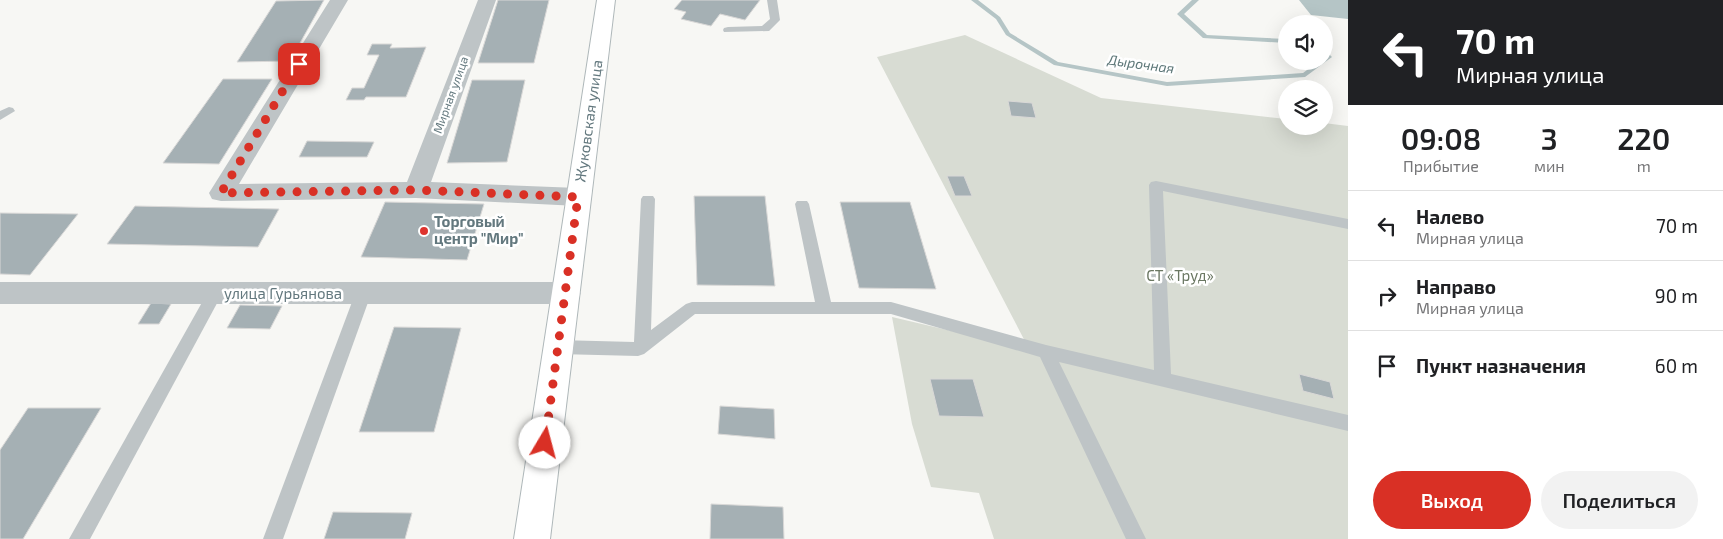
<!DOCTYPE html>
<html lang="ru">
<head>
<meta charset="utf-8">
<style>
	:root { --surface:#fff; --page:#f2f2f2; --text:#202124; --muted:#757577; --line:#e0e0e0; --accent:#d93025 }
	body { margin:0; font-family:"Exo 2",sans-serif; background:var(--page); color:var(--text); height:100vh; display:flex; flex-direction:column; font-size:19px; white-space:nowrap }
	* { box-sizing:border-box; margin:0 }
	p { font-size:16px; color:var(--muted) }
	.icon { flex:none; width:28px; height:28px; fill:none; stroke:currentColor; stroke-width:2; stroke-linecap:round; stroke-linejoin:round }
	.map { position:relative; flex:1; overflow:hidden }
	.drawer { display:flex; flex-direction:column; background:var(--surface); width:375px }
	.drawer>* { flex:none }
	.guide { background:#202124; color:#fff; overflow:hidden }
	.controls { position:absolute; left:1278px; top:15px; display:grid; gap:10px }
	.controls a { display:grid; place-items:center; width:55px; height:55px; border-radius:50%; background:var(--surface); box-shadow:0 5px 20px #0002; font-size:25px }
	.pin { position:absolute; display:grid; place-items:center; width:42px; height:42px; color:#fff; margin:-21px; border-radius:10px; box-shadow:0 2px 8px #0006 }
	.me { position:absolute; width:55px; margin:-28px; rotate:8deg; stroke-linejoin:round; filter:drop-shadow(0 0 4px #0008) }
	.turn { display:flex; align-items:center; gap:18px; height:105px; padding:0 25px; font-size:22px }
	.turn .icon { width:65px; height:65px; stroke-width:2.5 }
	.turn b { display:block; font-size:35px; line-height:42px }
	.eta { display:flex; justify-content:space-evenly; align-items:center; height:85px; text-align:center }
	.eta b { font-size:30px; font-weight:600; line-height:35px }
	.action { display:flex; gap:10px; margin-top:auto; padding:10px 25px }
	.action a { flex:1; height:58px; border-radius:30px; background:var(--accent); color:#fff; font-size:20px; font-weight:600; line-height:58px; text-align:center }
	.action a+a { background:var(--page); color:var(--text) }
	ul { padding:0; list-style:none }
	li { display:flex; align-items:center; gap:15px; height:70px; padding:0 25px; border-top:1px solid var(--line) }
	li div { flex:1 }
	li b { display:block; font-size:19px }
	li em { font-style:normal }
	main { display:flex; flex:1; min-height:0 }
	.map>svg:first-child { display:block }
</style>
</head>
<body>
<main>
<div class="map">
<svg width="1348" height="539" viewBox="0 0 1348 539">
	<rect width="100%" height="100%" fill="#f7f7f4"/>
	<path fill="#d8dcd3" d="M965,35L1101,98L1286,119V126H1324V123L1348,126V539H994L979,493L931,487L912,424L892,317L1029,349L877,57Z"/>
	<path fill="#b5c5c6" d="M1299,0H1348V19L1311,15Z"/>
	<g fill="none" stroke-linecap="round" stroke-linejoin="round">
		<g fill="#b5c5c6" fill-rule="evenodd">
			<path d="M971,0H978L1000,17L1010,33L1058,62L1167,82L1303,73L1319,61H1324L1325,57L1324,50L1326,51L1332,57L1305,77L1167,86L1054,65L1006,35L996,19Z"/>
			<path d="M1192,0H1199L1184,14L1207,35L1286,39V43L1203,38L1177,14Z"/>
		</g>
	</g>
	<g fill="#a5b0b4" stroke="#d9d8d7">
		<path d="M324,0L290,61L237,62L276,1Z"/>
		<path d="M498,0H549L534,63H478Z"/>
		<path d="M682,0H760L745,20L720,14L711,26L681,19L686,12L674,9Z"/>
		<path d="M372,44H392L390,48L426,47L406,97H366L364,100H346L352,88H364L379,55H367Z"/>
		<path d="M223,79H272L219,164L163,163Z"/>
		<path d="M472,80H525L507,162L447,163Z"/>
		<path d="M1008,101L1032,103L1036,118L1011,116Z"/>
		<path d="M307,141L374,142L367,157H299Z"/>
		<path d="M947,176H964L972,196H955Z"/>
		<path d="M694,196H765L775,286L697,285Z"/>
		<path d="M385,202L484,204L467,260L361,257Z"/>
		<path d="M840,202H910L936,289L859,288Z"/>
		<path d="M135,206L279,209L258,247L107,244Z"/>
		<path d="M0,213L78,214L30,275L0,274Z"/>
		<path d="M151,303L171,304L159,324H138Z"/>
		<path d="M240,305L282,306L270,329L227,328Z"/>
		<path d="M394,327L461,328L434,432H359Z"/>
		<path d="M1299,374L1330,382L1334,399L1303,391Z"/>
		<path d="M930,379H973L984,417L939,416Z"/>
		<path d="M720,406L774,409L775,439L718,434Z"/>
		<path d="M28,408H101L23,539H0V450Z"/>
		<path d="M711,504L783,507L784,539H710Z"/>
		<path d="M333,512L412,513L405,539H324Z"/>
	</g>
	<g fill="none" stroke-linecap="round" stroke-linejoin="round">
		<g stroke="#aeb7b9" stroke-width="2">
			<path id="secondary" d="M597,0H615L550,539H514Z"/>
		</g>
		<g fill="#bec4c6" fill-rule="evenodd">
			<path d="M767,0H777L780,20L769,31L724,32L723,30L724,28L728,27L762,26L770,19Z"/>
			<path d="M9,107L13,108L15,111L0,120V111Z"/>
			<path d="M1156,181L1348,219V229L1163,191L1171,374L1348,415V431L1059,362L1146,539H1126L1040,357L891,314H695L644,354L638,356L558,354L552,352L550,347L552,342L558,340L634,342L641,199L643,196H653L655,199L651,330L686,304L692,302H815L795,204L797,201H807L809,204L831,302H891L1046,345L1154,370L1149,185L1151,182Z"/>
			<path d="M214,288L219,290L222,294L90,539H69L209,290Z"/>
			<path d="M363,288L368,290L371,294L283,539H263L355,294L358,290Z"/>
		</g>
		<g fill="#bec4c6" fill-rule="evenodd">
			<path d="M330,0H348L239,184L407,182L478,0H496L431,182L578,188L587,191L591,197L587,203L578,206L416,198L221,201L212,199L209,193Z"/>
			<path d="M0,282H567L577,285L581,293L577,301L567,304H0Z"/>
		</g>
		<use href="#secondary" fill="#fff" fill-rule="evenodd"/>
	</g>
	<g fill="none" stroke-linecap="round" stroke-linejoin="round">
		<path stroke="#d93025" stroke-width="9" stroke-dasharray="0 16.2" d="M299,64L221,193L416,190L578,197L545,443"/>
	</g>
	<circle fill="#de332d" stroke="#fff" stroke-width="2" cx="424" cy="231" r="5"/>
	<g text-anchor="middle" stroke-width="5" stroke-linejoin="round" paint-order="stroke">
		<g font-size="12" fill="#63787e" stroke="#fff">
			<text transform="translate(451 95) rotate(-70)" y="4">Мирная улица</text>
		</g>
		<g font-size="14" font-style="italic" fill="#5e7879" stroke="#fff">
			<text transform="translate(1141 64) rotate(8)" y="5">Дырочная</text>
		</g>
		<g font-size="15" fill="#63787e" stroke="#fff">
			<text transform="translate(589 121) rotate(-82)" y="5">Жуковская улица</text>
			<text x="283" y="299">улица Гурьянова</text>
		</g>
		<g font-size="15" font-weight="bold" fill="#63787e" stroke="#fff" text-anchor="start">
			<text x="434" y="227">Торговый<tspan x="434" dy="17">центр "Мир"</tspan></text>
		</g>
		<g font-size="15" fill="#6a7762" stroke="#fff">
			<text x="1180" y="281">СТ «Труд»</text>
		</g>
	</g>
</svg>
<div class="controls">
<a><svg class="icon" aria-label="sound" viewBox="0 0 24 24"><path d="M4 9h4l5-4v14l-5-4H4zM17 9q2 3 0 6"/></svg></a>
<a><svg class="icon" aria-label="layers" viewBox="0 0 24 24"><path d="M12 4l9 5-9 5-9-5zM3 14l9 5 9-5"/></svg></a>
</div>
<div class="pin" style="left:299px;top:64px;background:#d93025"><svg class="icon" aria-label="arrive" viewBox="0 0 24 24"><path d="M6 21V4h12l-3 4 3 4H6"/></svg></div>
<svg class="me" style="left:545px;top:443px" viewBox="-20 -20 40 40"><circle r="19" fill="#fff"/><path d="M0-13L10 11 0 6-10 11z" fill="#d93025"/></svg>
</div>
<section class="drawer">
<div class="guide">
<div class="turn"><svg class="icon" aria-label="left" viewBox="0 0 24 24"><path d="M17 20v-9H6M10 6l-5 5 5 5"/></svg><div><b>70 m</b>Мирная улица</div></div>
</div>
<div class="eta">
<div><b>09:08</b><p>Прибытие</p></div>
<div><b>3</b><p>мин</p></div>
<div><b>220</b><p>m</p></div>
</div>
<ul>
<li><svg class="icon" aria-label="left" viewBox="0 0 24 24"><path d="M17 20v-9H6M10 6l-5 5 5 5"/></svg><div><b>Налево</b><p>Мирная улица</p></div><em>70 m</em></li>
<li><svg class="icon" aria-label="right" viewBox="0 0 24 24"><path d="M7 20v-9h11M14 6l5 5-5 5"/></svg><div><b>Направо</b><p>Мирная улица</p></div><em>90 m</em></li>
<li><svg class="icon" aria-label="arrive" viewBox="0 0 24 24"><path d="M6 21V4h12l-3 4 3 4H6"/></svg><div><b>Пункт назначения</b></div><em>60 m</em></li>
</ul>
<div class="action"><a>Выход</a><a>Поделиться</a></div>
</section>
</main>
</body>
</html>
